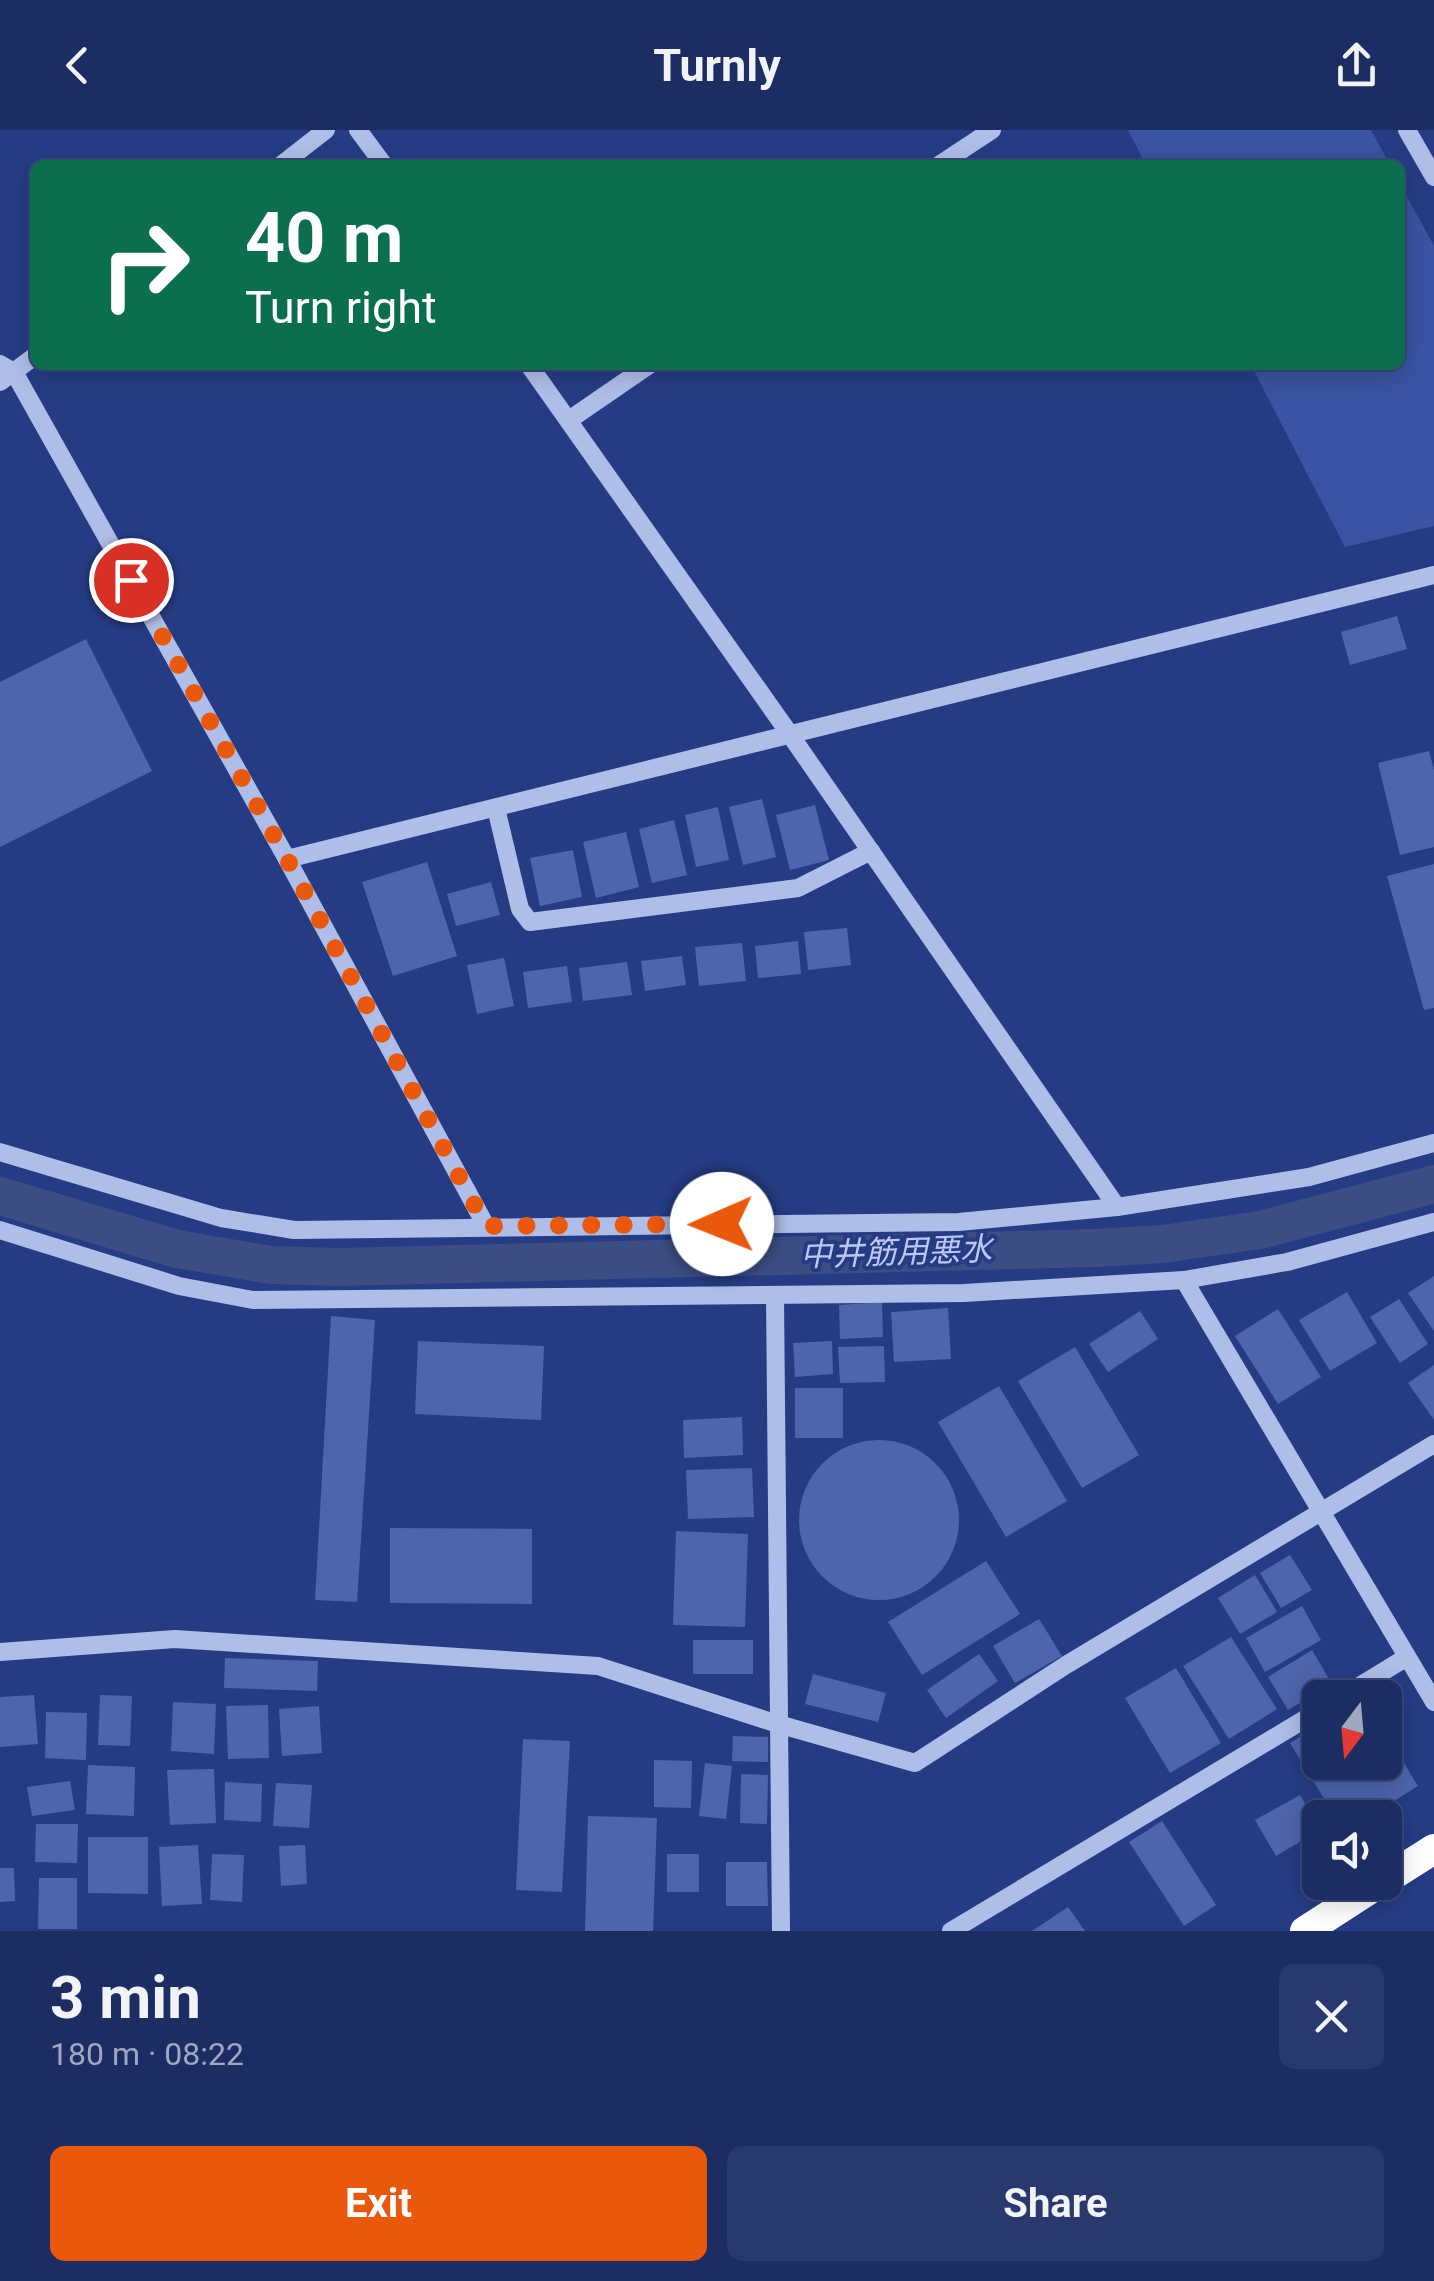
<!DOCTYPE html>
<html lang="en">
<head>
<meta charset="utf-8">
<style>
	:root { --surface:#1c2d64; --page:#29396d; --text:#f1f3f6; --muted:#a0a8bf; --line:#3a4978; --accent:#ea580c }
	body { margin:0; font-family:Roboto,"Noto Sans JP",sans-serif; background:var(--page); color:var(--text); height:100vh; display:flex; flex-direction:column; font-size:38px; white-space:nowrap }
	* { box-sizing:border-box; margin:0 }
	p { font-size:32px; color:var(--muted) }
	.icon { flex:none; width:55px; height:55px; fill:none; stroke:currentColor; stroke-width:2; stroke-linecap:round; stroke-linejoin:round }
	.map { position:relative; height:1801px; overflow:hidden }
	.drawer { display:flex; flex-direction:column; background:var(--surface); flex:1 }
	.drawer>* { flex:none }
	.hud { position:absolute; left:30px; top:30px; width:1375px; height:210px; border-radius:15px; box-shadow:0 5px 25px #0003,0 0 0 2px var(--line); background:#0b6e4f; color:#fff; overflow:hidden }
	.needle { width:65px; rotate:196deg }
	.tools { position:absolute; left:1302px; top:1550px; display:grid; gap:20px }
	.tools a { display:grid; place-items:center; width:100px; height:100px; border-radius:15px; background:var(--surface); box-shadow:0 5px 25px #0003,0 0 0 2px var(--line); font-size:50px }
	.pin { position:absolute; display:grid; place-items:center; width:85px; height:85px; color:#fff; margin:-42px; border:5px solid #fff; border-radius:50%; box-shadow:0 2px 10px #0007 }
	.me { position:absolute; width:110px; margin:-55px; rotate:269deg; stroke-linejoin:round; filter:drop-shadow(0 0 8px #0008) }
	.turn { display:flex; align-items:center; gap:35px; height:210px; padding:0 50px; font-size:45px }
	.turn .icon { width:130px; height:130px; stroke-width:2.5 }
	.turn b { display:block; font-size:70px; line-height:85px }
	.round { display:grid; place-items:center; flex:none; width:105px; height:105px; border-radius:15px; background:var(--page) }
	.summary { display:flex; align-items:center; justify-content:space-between; height:170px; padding:0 50px }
	h1 { font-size:60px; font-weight:700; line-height:75px }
	.primary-button { display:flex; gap:20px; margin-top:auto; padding:20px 50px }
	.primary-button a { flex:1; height:115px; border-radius:15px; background:var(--accent); color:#fff; font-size:40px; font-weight:700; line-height:115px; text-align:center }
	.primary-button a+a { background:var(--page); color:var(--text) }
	header { display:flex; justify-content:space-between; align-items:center; height:130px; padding:0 50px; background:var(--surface); font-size:45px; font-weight:700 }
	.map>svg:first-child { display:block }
</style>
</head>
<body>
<header><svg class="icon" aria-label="back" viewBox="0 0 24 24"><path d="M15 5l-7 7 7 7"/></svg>Turnly<svg class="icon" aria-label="share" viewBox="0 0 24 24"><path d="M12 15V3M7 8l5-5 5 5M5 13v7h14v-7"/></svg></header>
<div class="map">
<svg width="1434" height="1801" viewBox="0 0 1434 1801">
	<rect width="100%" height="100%" fill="#253c85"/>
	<g fill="#3954a2">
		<path d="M1128,0H1371L1390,35H1146Z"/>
		<path d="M1400,54L1434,116V396L1345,417L1251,235H1400Z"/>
	</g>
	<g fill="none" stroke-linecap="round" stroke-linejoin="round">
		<path stroke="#3d4e84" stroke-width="38" d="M0,1066L177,1119L271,1135L338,1137L1096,1118L1163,1114L1260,1100L1434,1054"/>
	</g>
	<g fill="#4d65ad">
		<path d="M1397,486L1407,519L1350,535L1341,502Z"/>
		<path d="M86,509L152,641L0,717V552Z"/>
		<path d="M1429,621L1434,640V717L1400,725L1378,633Z"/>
		<path d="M762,669L776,727L743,735L729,677Z"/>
		<path d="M815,675L829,730L790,740L776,685Z"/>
		<path d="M718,677L729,730L696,737L685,685Z"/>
		<path d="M674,690L687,745L652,753L639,699Z"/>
		<path d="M626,702L639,757L596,768L583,712Z"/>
		<path d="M573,720L582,767L540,776L530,728Z"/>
		<path d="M427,732L457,826L393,846L362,752Z"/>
		<path d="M1434,734V878L1424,880L1387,746Z"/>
		<path d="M491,752L500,785L456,796L447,764Z"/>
		<path d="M847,798L851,835L808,840L804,802Z"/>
		<path d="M798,811L801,844L758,848L755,816Z"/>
		<path d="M742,813L746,851L699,856L695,817Z"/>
		<path d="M682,826L686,855L645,861L641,831Z"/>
		<path d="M504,828L514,876L477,884L467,835Z"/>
		<path d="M627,832L632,865L583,871L579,838Z"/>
		<path d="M567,836L572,872L528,878L523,842Z"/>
		<path d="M1434,1146V1201L1408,1163Z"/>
		<path d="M1347,1162L1377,1213L1330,1241L1299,1190Z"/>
		<path d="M1399,1169L1428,1214L1400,1233L1370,1187Z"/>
		<path d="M882,1172L883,1207L840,1209L839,1175Z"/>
		<path d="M948,1178L951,1229L894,1232L891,1182Z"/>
		<path d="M1278,1179L1321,1247L1278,1274L1235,1206Z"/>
		<path d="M1140,1181L1158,1209L1108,1242L1089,1214Z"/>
		<path d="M331,1186L375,1190L357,1472L315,1470Z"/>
		<path d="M418,1211L544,1216L541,1290L415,1284Z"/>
		<path d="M832,1211L833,1244L795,1247L793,1213Z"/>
		<path d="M884,1216L885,1252L840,1253L838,1217Z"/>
		<path d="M1075,1217L1139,1325L1082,1358L1018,1251Z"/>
		<path d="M1434,1235V1290L1408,1253Z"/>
		<path d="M999,1256L1067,1371L1006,1407L938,1292Z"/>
		<rect x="795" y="1258" width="48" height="50"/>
		<path d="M742,1287L743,1325L684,1328L683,1290Z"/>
		<circle cx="879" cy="1390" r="80"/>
		<path d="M752,1338L754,1387L688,1389L686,1340Z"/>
		<path d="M390,1398L532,1399V1474L390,1473Z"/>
		<path d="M676,1401L748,1404L745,1497L673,1495Z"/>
		<path d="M1290,1425L1312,1460L1281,1478L1260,1443Z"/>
		<path d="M986,1431L1020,1484L922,1545L888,1492Z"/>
		<path d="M1255,1445L1277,1482L1240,1504L1218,1468Z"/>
		<path d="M1302,1476L1321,1510L1265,1542L1246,1508Z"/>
		<path d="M1039,1489L1062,1526L1015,1553L993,1516Z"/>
		<path d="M1231,1507L1277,1579L1229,1609L1183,1536Z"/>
		<rect x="693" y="1510" width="60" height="34"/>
		<path d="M1312,1520L1332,1554L1288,1580L1268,1547Z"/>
		<path d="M979,1524L998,1551L946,1588L927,1560Z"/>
		<path d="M225,1528L318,1531L317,1561L224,1558Z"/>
		<path d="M1176,1538L1221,1613L1170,1643L1125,1568Z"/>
		<path d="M813,1544L886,1563L878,1592L805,1574Z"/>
		<path d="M34,1565L38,1614L0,1617V1567Z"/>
		<path d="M100,1565L132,1566L130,1616L98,1615Z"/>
		<path d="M173,1572L216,1574L214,1624L171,1621Z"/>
		<path d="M268,1575L269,1628L228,1629L226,1576Z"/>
		<path d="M319,1576L322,1623L282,1626L279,1579Z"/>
		<path d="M46,1582L87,1583L86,1630L45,1628Z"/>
		<path d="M1320,1595V1632H1385V1602L1418,1656L1366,1688H1336L1290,1613Z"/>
		<path d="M733,1606L768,1607V1632L732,1631Z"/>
		<path d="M523,1609L570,1611L562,1762L516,1760Z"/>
		<path d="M654,1630L692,1631L691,1678L654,1677Z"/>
		<path d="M705,1633L732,1636L726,1689L699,1686Z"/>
		<path d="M88,1635L135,1637L134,1686L86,1684Z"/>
		<path d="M214,1639L216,1693L170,1695L167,1640Z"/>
		<path d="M741,1644L768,1645L767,1694L740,1693Z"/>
		<path d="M70,1651L75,1680L32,1686L27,1657Z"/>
		<path d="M225,1652L262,1654L261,1692L224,1690Z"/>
		<path d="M276,1653L312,1655L309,1698L273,1696Z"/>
		<path d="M1300,1665L1320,1700L1276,1726L1255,1690Z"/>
		<path d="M588,1686L657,1688L653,1801H585Z"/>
		<path d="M1162,1691L1216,1775L1184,1796L1129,1712Z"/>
		<path d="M36,1694H78L77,1733L35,1732Z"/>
		<path d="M88,1707H148V1764L88,1763Z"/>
		<path d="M198,1715L202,1774L162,1776L159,1717Z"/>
		<path d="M305,1715L307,1754L281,1756L279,1716Z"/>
		<path d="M212,1724L244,1725L242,1772L210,1770Z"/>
		<rect x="667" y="1724" width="32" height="38"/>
		<path d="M726,1732H767L768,1776H726Z"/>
		<path d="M0,1738H14L15,1771L0,1772Z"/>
		<path d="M39,1748H77V1799H38Z"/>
		<path d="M1068,1777L1085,1801H1032Z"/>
	</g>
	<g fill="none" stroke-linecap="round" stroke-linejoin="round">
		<g stroke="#afbee8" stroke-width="18">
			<path d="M358,0L384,35"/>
			<path d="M1407,0L1434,47"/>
			<path d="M281,35L326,0"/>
			<path d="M939,35L992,0"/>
			<path d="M0,234L14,242L287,729L486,1096"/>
			<path d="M529,235L791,606L1117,1077"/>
			<path d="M0,252L35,226"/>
			<path d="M569,290L649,235"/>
			<path d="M496,678L520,779L530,792L798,758L871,721"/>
			<path d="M287,729L1434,445"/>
			<path d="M0,1022L221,1088L294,1100L959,1092L1117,1077L1309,1047L1434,1013"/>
			<path d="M0,1100L179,1156L253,1170L964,1163L1184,1150L1287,1132L1434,1092"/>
			<path d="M1184,1150L1434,1572"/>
			<path d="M775,1166L781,1801"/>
			<path d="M0,1522L175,1509L598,1536L778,1594L915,1633L1066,1535L1434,1314"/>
			<path d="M1340,1568L1407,1527"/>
			<path d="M951,1801L1320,1580"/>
		</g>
		<g stroke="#fff" stroke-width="30">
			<path d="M1385,1750L1434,1719"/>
			<path d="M1305,1801L1381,1752"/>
		</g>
	</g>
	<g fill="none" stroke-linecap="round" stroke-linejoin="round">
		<path stroke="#ea580c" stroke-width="18" stroke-dasharray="0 32.4" d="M131,450L287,729L486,1096L722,1094"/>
	</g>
	<g text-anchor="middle" stroke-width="8" stroke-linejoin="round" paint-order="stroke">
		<g font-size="32" font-style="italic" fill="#bbc9f0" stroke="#253c85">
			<text transform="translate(896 1122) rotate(-2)" y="11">中井筋用悪水</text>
		</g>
	</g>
</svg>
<div class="tools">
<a><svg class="needle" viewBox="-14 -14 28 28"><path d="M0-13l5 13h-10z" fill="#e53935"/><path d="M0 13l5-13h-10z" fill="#a0a8bf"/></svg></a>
<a><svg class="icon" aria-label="sound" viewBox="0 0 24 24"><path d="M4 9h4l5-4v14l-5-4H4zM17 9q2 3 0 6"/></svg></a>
</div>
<div class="pin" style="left:131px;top:450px;background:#d93025"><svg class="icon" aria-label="arrive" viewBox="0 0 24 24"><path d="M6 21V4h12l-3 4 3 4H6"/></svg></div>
<svg class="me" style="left:722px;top:1094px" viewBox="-20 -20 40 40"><circle r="19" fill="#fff"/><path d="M0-13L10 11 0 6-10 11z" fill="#ea580c"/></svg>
<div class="hud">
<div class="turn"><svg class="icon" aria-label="right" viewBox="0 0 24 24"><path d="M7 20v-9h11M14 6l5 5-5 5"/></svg><div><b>40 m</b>Turn right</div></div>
</div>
</div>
<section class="drawer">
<div class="summary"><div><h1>3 min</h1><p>180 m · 08:22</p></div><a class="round"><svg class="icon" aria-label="close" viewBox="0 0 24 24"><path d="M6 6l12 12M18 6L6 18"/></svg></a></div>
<div class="primary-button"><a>Exit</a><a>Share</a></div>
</section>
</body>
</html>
